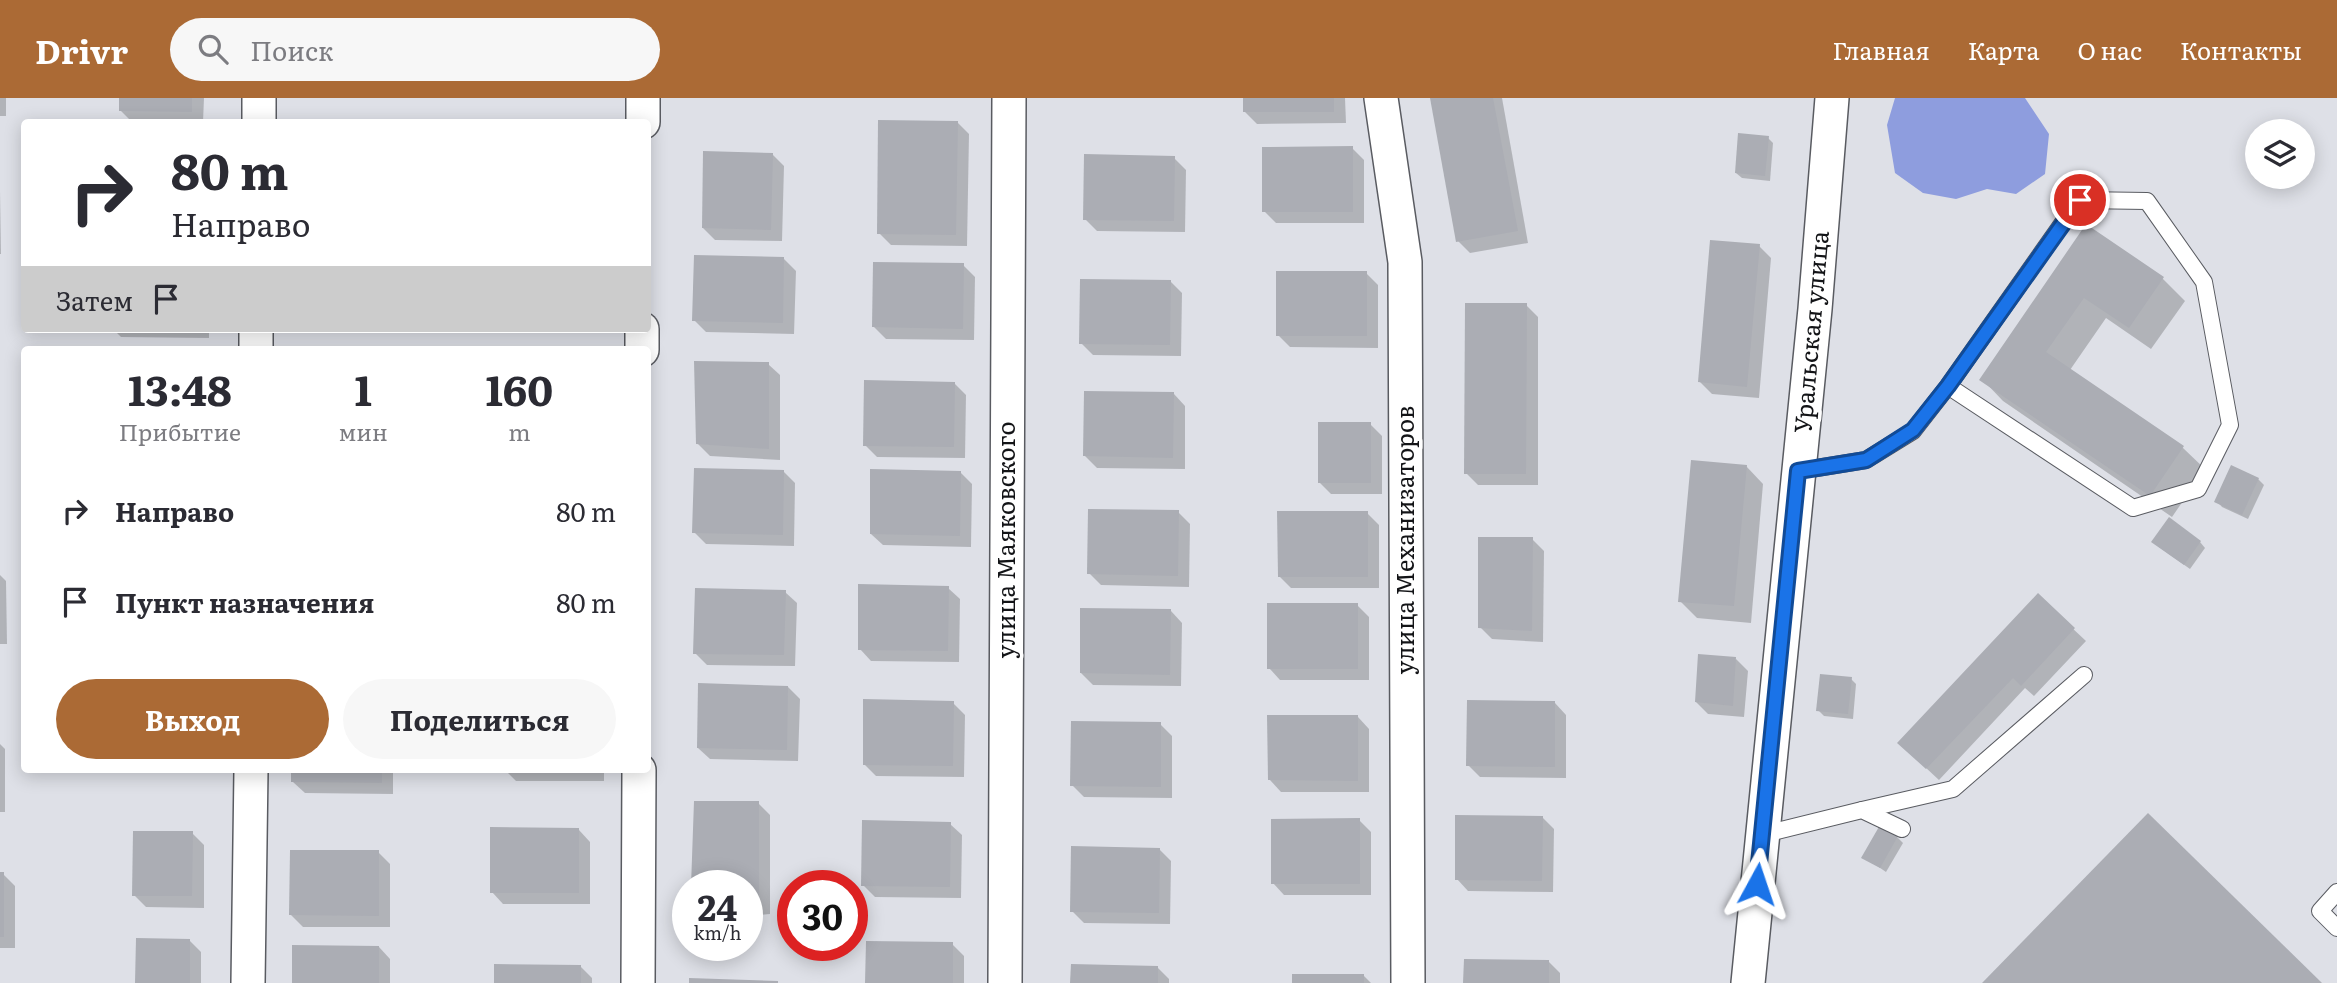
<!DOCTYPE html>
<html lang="ru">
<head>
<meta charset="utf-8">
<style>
	:root { --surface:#fff; --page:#f7f7f7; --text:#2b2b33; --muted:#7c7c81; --accent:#ab6a35 }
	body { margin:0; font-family:Literata,serif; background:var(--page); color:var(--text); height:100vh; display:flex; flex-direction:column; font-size:26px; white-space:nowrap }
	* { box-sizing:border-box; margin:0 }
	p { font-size:23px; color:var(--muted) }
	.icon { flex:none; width:38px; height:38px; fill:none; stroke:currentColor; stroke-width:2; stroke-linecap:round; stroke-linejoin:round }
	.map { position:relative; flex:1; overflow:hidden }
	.drawer { position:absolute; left:21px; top:248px; width:630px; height:427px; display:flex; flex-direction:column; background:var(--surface); border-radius:7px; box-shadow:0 4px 18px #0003 }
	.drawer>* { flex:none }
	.hud { position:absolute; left:21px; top:21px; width:630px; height:214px; border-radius:7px; box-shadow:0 4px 18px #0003; background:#fff; color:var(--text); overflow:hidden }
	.buttons { position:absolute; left:2245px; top:21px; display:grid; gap:14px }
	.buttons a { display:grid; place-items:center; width:70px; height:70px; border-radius:50%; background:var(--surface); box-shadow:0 4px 18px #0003; font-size:35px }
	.speed { position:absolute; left:672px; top:772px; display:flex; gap:14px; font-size:35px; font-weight:700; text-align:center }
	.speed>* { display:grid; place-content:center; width:91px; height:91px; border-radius:50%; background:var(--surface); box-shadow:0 4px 18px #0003; line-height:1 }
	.speed small { font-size:18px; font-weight:400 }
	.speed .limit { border:10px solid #d22; background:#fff; color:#111 }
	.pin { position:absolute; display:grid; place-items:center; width:60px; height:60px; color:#fff; margin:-30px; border:4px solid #fff; border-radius:50%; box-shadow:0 2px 7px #0007 }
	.me { position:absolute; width:77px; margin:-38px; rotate:5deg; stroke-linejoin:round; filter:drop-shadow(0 0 5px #0008) }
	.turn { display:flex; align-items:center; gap:24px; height:147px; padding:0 35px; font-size:32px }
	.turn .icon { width:91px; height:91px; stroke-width:2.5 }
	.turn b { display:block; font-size:49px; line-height:60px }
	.then { display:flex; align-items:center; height:66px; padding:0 35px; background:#0003; gap:14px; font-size:26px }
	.eta { display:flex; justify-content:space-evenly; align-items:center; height:119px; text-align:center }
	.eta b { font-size:42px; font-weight:700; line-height:49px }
	.action { display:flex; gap:14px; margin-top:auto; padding:14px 35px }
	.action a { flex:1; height:80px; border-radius:42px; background:var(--accent); color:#fff; font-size:28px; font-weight:700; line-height:80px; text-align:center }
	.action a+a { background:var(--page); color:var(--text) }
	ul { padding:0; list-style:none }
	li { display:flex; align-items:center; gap:21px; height:91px; padding:0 35px }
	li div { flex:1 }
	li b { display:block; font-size:26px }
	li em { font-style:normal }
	header { display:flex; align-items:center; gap:42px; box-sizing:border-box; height:98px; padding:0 35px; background:var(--accent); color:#fff }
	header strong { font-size:33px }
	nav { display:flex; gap:38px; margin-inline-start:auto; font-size:24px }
	.search { width:490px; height:63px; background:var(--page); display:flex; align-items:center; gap:18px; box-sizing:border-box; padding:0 24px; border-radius:38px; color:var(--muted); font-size:26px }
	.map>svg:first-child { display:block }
</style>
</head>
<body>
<header>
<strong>Drivr</strong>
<div class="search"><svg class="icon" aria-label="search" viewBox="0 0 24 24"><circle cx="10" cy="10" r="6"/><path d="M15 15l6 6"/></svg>Поиск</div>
<nav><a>Главная</a><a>Карта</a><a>О нас</a><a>Контакты</a></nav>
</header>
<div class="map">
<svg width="2337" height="885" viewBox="0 0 2337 885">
	<rect width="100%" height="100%" fill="#dee0e7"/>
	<path fill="#8e9dde" d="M1895,0H2025L2049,36L2045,76L2016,96L1987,91L1956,101L1923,95L1895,75L1887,27Z"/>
	<g fill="#0003">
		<rect x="0" y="0" width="6" height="18"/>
		<path d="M121,0H204L203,24H132L121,13Z"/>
		<path d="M1245,0H1345L1346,25L1257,26L1245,14Z"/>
		<path d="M1432,0H1502L1528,145L1470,155L1458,143Z"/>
		<path d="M957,24L969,36L967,148L891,147L879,135Z"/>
		<path d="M1768,40L1773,45L1770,83L1742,80L1736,75Z"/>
		<path d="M1352,50L1364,62V125H1276L1264,113Z"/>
		<path d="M772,56L784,68L782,143L715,142L703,130Z"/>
		<path d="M1174,60L1186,72L1185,134L1097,133L1085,121Z"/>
		<path d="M0,93L1,156H0Z"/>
		<path d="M2087,128L2163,181L2185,203L2151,251L2106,220L2070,272L2183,350L2205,371L2172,419L2003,303L1982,281Z"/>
		<path d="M1759,148L1771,160L1759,300L1712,296L1700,284Z"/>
		<path d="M784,161L796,173L794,236L706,234L694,222Z"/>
		<path d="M963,167L975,179L974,242L886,241L874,229Z"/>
		<path d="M1366,175L1378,187V250L1290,249L1278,237Z"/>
		<path d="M1170,183L1182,195L1181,258L1093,257L1081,245Z"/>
		<path d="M1526,207L1538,219V387H1478L1466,375Z"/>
		<path d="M113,231H209V240L121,239Z"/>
		<path d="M768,266L780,277V362L710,358L698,346Z"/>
		<path d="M954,285L966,297L965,360L877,359L865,347Z"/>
		<path d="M1174,296L1185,308V371L1097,370L1085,358Z"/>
		<path d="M1370,326L1382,338V396H1331L1319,384Z"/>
		<path d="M1746,368L1763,386L1751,525L1697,520L1680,503Z"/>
		<path d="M783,373L795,385L794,448L706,446L694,434Z"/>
		<path d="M960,374L972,386L971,449L883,447L871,436Z"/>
		<path d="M2258,381L2264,387L2248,421L2222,409L2217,403Z"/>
		<path d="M1178,414L1190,426L1189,489L1101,487L1089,475Z"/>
		<path d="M1367,415L1379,427V490H1291L1279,478Z"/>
		<path d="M1532,441L1544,453L1543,544L1492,541L1480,529Z"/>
		<path d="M2200,444L2205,450L2190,471L2159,449Z"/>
		<path d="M0,477L6,483L7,546H0Z"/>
		<path d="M948,490L960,501L959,564L871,563L860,551Z"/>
		<path d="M785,494L797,505L795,568L707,567L695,555Z"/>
		<path d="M2038,498L2086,543L2034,598L2025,590L1939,682L1911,656Z"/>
		<path d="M1357,507L1369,519V582H1280L1269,570Z"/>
		<path d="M1171,513L1182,525L1181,588L1093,587L1081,575Z"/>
		<path d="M1736,561L1748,573L1744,619L1708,616L1696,604Z"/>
		<path d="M1851,581L1856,586L1853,621L1824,618L1818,612Z"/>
		<path d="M788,589L800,601L798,663L710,661L698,650Z"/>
		<path d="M953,605L965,617L964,679L876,678L864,666Z"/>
		<path d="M1555,605L1566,617V680L1480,679L1468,667Z"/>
		<path d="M1358,619L1369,631V694H1281L1270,682Z"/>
		<path d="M1160,626L1172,638V700L1084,699L1072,687Z"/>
		<path d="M0,646L5,651V714H0Z"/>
		<path d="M293,672H393V696L305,695L293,684Z"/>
		<path d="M505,672H604V683H516Z"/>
		<path d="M758,705L770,717V816L747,818V788Z"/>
		<path d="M1542,719L1554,731L1553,794L1468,793L1457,781Z"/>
		<path d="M1359,722L1371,734V797H1284L1273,785Z"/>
		<path d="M950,726L962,737L961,800L875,799L863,787Z"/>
		<path d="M579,732L590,744V806H503L492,794Z"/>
		<path d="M192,735L204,747V810L146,809L134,797Z"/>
		<path d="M1897,739L1903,745L1886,774L1864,759Z"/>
		<path d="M1159,751L1171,763L1170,826L1084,825L1072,813Z"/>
		<path d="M378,754L390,766V829H303L291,817Z"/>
		<path d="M0,776H3L15,788V850H0Z"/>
		<path d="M189,842L201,854V885H137Z"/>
		<path d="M952,846L964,858V885H867Z"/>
		<path d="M379,849L390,861V885H294Z"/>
		<path d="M1548,863L1560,875V885H1465Z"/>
		<path d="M580,868L592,880V885H496Z"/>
		<path d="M1157,869L1169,881V885H1072Z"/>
		<path d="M1364,878L1371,885H1294Z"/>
	</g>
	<g fill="#abadb4">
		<path d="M119,0H192V14L119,13Z"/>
		<rect x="1243" y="0" width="91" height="14"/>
		<path d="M1430,0H1493L1518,133L1456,144Z"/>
		<path d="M878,22L958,23L956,137L877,136Z"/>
		<path d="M1738,35L1769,38L1765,78L1735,75Z"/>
		<path d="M1353,48V114H1262V49Z"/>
		<path d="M703,53L773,55L771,132L702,130Z"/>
		<path d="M1084,56L1175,58L1174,123L1083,122Z"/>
		<path d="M2086,126L2164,179L2129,230L2084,200L2046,254L2184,348L2150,398L1979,282Z"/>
		<path d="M1710,142L1760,146L1747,289L1698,284Z"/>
		<path d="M694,157L784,159L783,225L692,223Z"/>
		<path d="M873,164L964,165L963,231L872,229Z"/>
		<rect x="1276" y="173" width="91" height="65"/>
		<path d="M1080,181L1171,182L1170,247L1079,246Z"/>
		<path d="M1465,205H1527L1526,376H1464Z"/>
		<path d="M694,263L769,264V351L696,346Z"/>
		<path d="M864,282L955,284L954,349L863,348Z"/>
		<path d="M1084,293L1174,294L1173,360L1083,358Z"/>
		<rect x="1318" y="324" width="53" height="61"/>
		<path d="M1691,362L1747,367L1734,508L1678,504Z"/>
		<path d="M2231,367L2259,380L2242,417L2214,404Z"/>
		<path d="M694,370L784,372L783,437L692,435Z"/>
		<path d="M870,371L961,373L960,438L870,436Z"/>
		<path d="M1088,411L1179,412L1178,478L1087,476Z"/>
		<path d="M1277,413H1368V479H1278Z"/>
		<path d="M2169,419L2201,443L2184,467L2151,444Z"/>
		<path d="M1478,439H1533L1532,533L1478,530Z"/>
		<path d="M858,486L949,488L948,553L858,552Z"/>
		<path d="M695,490L786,492L784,557L693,556Z"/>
		<path d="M2038,495L2075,530L2021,588L2013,580L1926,671L1897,645Z"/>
		<rect x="1267" y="505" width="91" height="66"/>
		<path d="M1080,510L1171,511L1170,577L1080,575Z"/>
		<path d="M1698,556L1736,559L1733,608L1695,604Z"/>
		<path d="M1820,576L1852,579L1848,616L1816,613Z"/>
		<path d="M698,585L788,588L787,652L697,650Z"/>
		<path d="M863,601L954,603L953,668L863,667Z"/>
		<path d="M1467,602L1555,603V669L1466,668Z"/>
		<path d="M1267,617H1358V683L1268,682Z"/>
		<path d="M1071,623L1161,624V689L1070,688Z"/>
		<path d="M291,672H382V685L291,684Z"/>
		<path d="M694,703H759V805L747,806V788H691Z"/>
		<path d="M2148,715L2322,885H1982Z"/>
		<path d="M1455,717L1543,718L1542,783L1455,782Z"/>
		<path d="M1360,720V786H1271V721Z"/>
		<path d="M862,722L951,724L950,789L861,788Z"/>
		<path d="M1880,727L1898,738L1880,770L1861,760Z"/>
		<path d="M490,729L579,730V795H490Z"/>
		<path d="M133,733H193L192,798H132Z"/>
		<path d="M1071,748L1160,750L1159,815L1070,814Z"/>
		<path d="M290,752H379V818L289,817Z"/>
		<rect x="0" y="774" width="4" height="65"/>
		<path d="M136,840L190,841V885H135Z"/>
		<path d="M866,843L953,844V885H865Z"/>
		<path d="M292,847L379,848V885H292Z"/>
		<path d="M1464,861L1549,862V885H1463Z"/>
		<path d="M494,866L581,867V885H494Z"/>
		<path d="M1071,866L1158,868V885H1070Z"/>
		<rect x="1292" y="876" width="72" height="9"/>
		<path d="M689,880L778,883V885H689Z"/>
	</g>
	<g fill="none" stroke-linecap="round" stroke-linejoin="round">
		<g stroke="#595b61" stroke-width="18">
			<g id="service">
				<path d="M1798,373L1866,362L1913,333L1948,288L2133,410L2198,391L2230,327L2204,184L2147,103L2079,102L1948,288"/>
				<path d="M1862,712L1953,691L2084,577"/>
				<path d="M1761,737L1862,712L1902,731"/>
				<path d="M2337,794L2320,813L2337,830"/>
			</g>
		</g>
		<g stroke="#595b61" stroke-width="36">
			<g id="minor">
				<path d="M1381,0L1405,164L1408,885"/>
				<path d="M259,24V0"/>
				<path d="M643,24V0"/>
				<path d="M256,252V231"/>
				<path d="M642,252V231"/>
				<path d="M248,885L251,672"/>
				<path d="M638,885L639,672"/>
				<path d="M1005,885L1009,0"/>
				<path d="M1748,885L1815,211L1832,0"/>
			</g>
		</g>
		<use href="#service" stroke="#fff" stroke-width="16"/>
		<use href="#minor" stroke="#fff" stroke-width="33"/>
	</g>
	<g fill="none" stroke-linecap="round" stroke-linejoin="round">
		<g stroke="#114b97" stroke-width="18">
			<path id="route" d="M1757,786L1798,373L1866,362L1913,332L1948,288L2080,102"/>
		</g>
		<use href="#route" stroke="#1a73e8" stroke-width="12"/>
	</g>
	<g text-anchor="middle" stroke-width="7" stroke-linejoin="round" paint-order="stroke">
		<g font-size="24" fill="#131417" stroke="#fff">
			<text transform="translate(1812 234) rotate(-85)" y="8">Уральская улица</text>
			<text transform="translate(1007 442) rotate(-90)" y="8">улица Маяковского</text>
			<text transform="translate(1406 442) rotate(-90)" y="8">улица Механизаторов</text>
		</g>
	</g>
</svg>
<div class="buttons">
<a><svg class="icon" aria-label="layers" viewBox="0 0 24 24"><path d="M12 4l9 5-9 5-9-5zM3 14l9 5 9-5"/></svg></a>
</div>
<div class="speed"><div>24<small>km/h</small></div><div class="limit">30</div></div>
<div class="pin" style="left:2080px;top:102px;background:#d93025"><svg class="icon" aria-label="arrive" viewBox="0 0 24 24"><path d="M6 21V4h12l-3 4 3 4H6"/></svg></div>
<svg class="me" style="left:1757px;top:786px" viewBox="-20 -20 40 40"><path d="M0-17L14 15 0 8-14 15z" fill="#1a73e8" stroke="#fff" stroke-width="4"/></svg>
<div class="hud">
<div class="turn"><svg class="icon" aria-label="right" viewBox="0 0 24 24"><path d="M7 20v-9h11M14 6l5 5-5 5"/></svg><div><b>80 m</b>Направо</div></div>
<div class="then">Затем<svg class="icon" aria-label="arrive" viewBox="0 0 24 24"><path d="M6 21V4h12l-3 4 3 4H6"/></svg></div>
</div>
<section class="drawer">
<div class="eta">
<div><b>13:48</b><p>Прибытие</p></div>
<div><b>1</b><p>мин</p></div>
<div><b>160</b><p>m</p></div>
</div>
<ul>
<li><svg class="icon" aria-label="right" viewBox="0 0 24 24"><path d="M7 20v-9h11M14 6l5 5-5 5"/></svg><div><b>Направо</b></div><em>80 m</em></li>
<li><svg class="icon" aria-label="arrive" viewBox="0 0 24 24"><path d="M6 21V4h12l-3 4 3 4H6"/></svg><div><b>Пункт назначения</b></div><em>80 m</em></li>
</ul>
<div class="action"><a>Выход</a><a>Поделиться</a></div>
</section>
</div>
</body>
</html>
